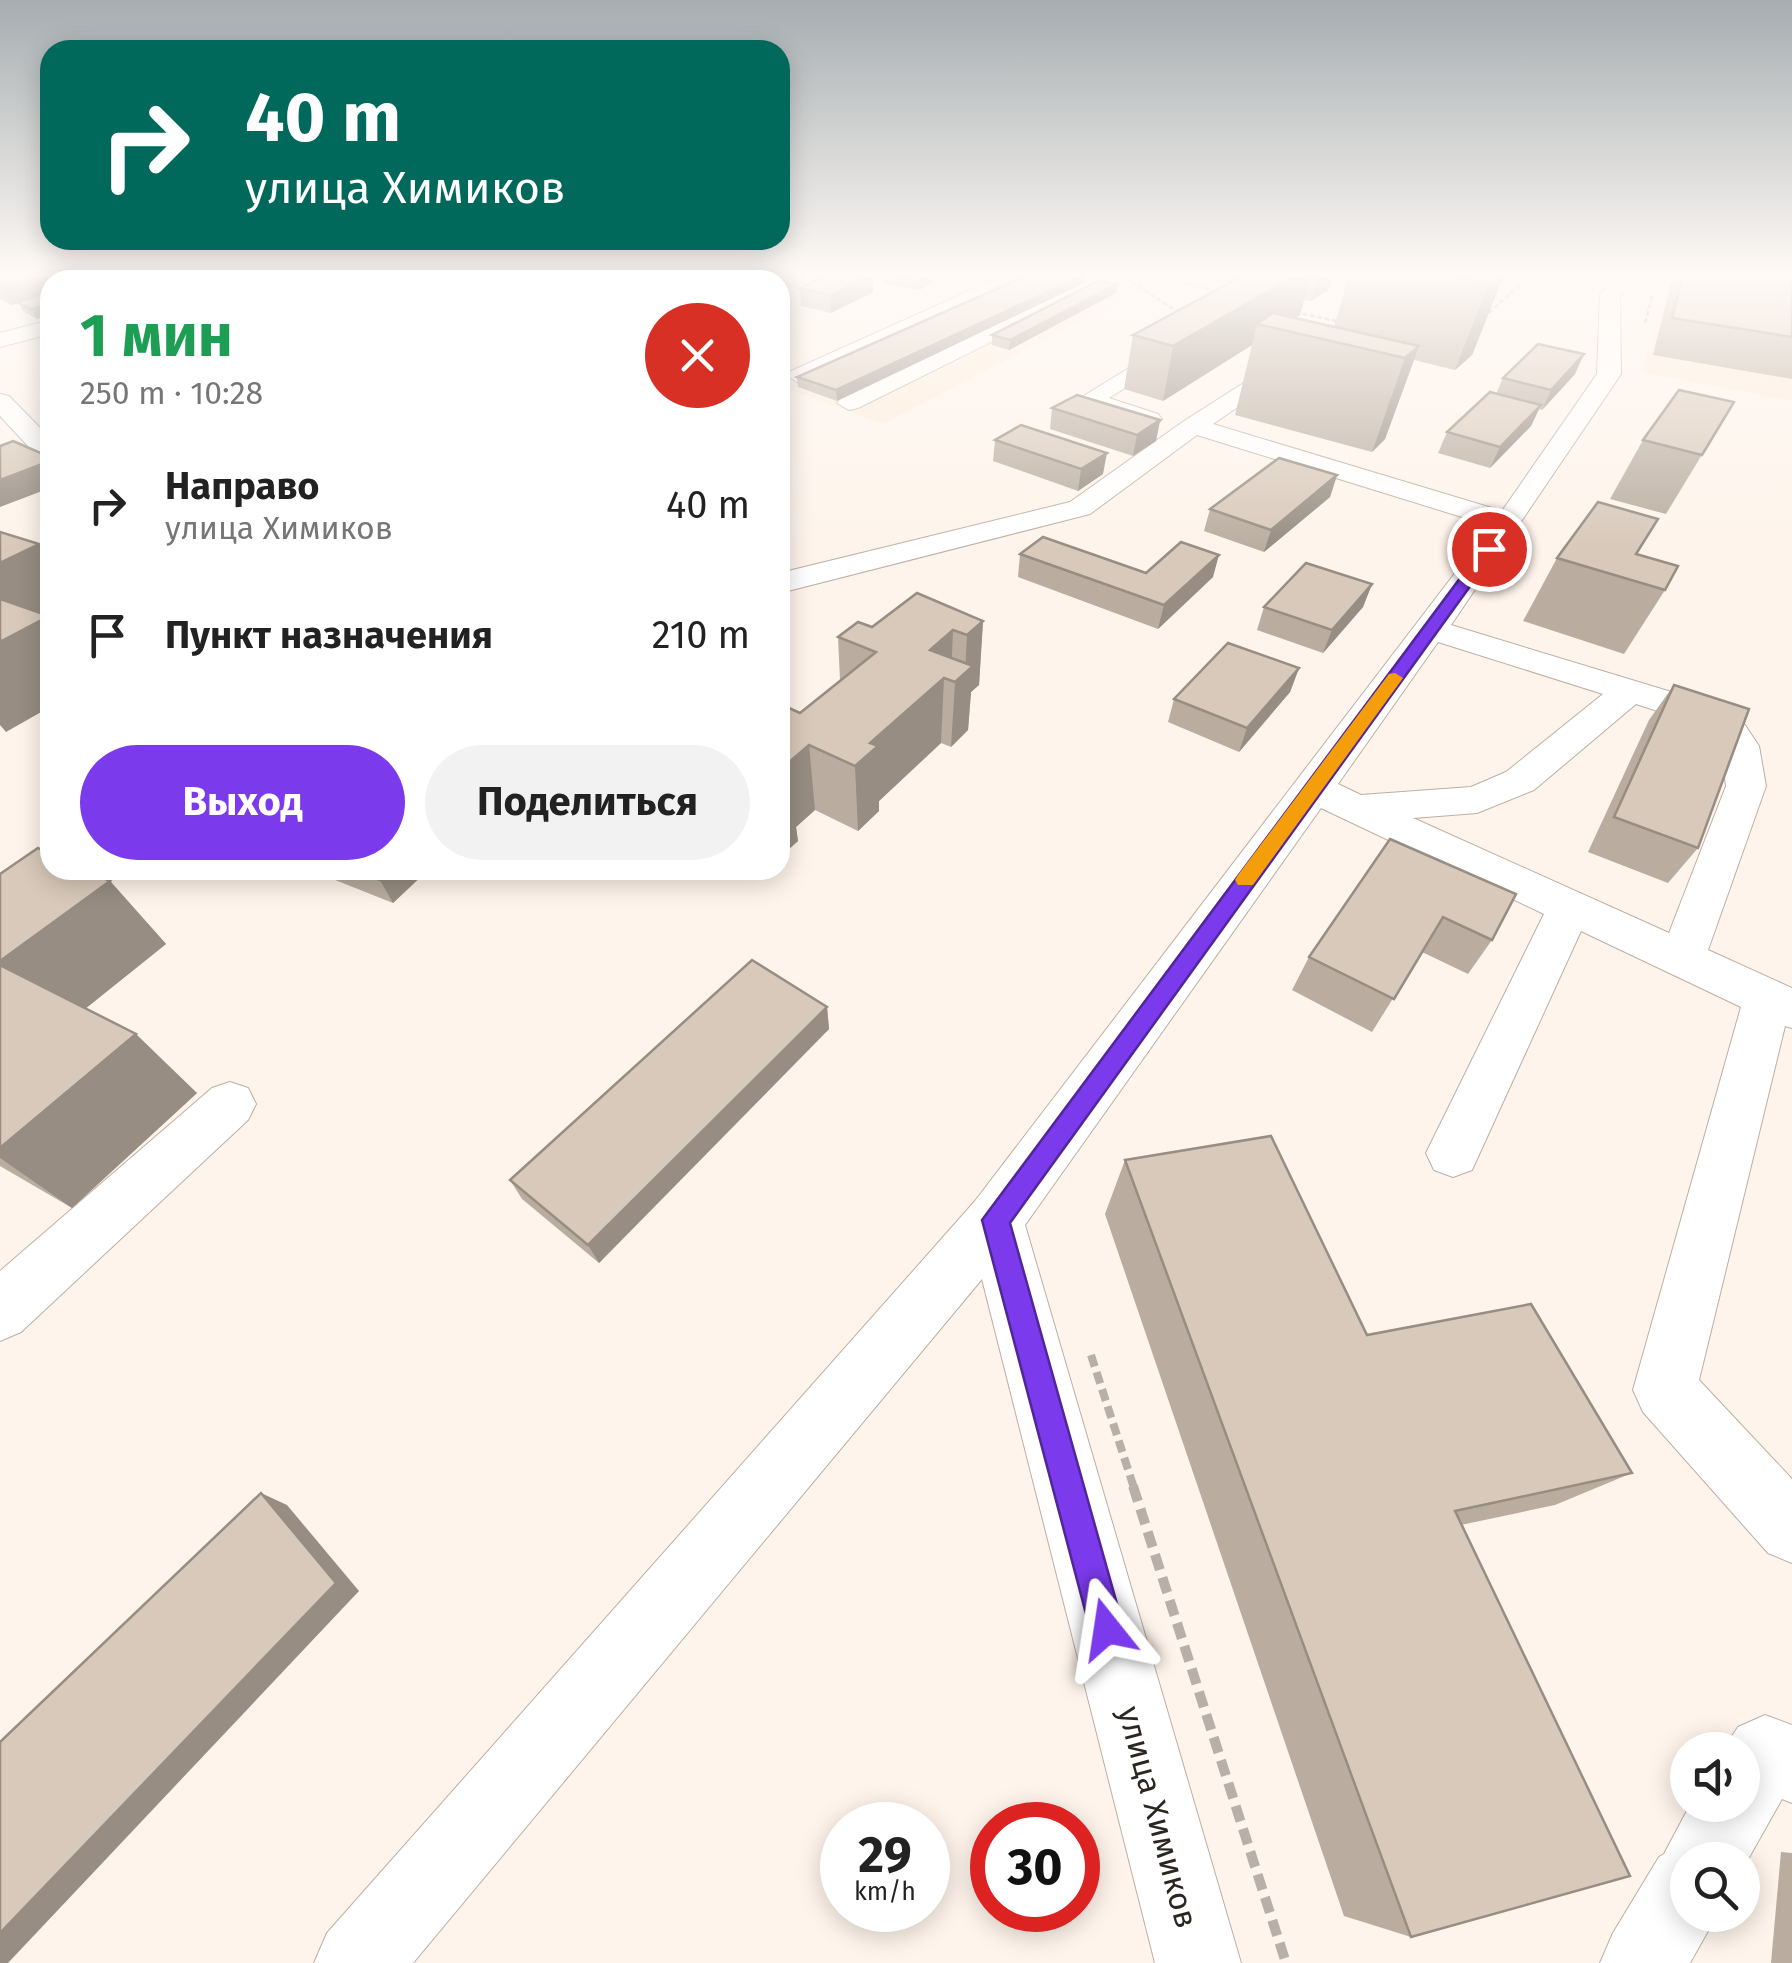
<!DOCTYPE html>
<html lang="ru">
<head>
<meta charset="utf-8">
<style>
	:root { --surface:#fff; --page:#f2f2f2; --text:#222; --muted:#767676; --accent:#7c3aed }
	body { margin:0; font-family:"Fira Sans",sans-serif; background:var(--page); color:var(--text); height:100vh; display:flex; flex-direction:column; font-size:38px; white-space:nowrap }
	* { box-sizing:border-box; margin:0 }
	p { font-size:32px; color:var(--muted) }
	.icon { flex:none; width:55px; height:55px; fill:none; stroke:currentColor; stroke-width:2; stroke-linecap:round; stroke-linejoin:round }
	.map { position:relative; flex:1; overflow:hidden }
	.details { position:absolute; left:40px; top:270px; width:750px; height:610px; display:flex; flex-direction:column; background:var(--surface); border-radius:30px; box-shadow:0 5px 25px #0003 }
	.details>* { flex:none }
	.guide { position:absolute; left:40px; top:40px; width:750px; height:210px; border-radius:30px; box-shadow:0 5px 25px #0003; background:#00695c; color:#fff; overflow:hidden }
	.buttons { position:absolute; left:1670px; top:1732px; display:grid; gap:20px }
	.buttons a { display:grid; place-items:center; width:90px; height:90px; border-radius:50%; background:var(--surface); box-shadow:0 5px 25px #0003; font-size:50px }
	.speed { position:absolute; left:820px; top:1802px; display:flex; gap:20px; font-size:50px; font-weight:700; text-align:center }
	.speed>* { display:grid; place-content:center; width:130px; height:130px; border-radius:50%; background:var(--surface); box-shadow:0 5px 25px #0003; line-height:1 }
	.speed small { font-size:25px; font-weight:400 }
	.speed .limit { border:15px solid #d22; background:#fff; color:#111 }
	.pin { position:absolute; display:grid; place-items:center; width:85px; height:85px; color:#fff; margin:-42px; border:5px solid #fff; border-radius:50%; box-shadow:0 2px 10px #0007 }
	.me { position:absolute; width:110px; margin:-55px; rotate:345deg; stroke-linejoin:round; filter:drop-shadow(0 0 8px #0008) }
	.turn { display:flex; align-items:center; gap:35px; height:210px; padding:0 40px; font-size:45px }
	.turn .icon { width:130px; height:130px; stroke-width:2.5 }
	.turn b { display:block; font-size:70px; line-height:85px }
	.round { display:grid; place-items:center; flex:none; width:105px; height:105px; border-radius:52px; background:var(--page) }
	.headline { display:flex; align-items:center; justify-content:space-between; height:170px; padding:0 40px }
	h1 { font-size:60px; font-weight:700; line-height:75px; color:#1e9e55 }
	.action { display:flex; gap:20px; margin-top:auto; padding:20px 40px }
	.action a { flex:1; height:115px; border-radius:60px; background:var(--accent); color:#fff; font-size:40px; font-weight:700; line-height:115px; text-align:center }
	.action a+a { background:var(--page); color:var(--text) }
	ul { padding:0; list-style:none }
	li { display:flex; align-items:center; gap:30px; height:130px; padding:0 40px }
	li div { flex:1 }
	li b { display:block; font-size:38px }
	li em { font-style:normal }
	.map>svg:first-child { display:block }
</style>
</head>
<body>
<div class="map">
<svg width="1792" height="1963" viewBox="0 0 1792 1963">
	<rect width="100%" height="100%" fill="#fef4eb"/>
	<g fill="#fdecdb">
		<path d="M1036,275H1080L1141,290L883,424L783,387Z"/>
		<path d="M1668,275H1792V401L1641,372Z"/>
	</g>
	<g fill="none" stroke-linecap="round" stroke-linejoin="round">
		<g stroke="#bdafa1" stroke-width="2">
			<g id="minor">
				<path d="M227,275H260L254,280H220Z"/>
				<path d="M504,275H534L529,280H498Z"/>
				<path d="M1005,275H1031L807,381L799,383L787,376L791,371Z"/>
				<path d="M1053,275H1086L1108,284L858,408L849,410L837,403L840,398L1079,285Z"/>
				<path d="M1618,275H1639L1620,295L1621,374L1451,625L1721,707L1745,725L1759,746L1766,786L1708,950L1792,988V1028L1785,1026L1699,1380L1792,1479V1563L1768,1553L1643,1412L1633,1390L1741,1007L1581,931L1472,1170L1453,1177L1434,1170L1426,1153L1544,914L1321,808L1025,1225L1241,1963H1155L982,1279L413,1963H314L327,1933L975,1201L1491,526L1197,435L1090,514L780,593V573L1070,502L1184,421L1294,351L1306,358L1302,363L1213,424L1502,511L1597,374L1600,294ZM1438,642L1603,694L1506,772L1471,787L1361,795L1338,784ZM1636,704L1695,723L1721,746L1726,786L1669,933L1413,818L1477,813L1534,790Z"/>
				<path d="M50,320V334L0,347V333Z"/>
				<path d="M1178,338L1186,340L1189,345L1186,350L1109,398L1158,414L1162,419L1158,424L1149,427L1080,405L1077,400Z"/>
				<path d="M0,394L9,396L50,438V462L41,460L0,416Z"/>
				<path d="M230,1082L248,1088L256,1104L248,1120L21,1332L0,1341V1271L212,1088Z"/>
				<path d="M1765,1715L1792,1725V1803L1782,1799L1742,1870V1860H1688V1915H1717L1690,1963H1600L1613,1933L1659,1857L1664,1854L1690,1805H1742V1750H1723L1738,1727Z"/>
			</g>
		</g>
		<g stroke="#b8b0a8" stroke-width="2.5" stroke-dasharray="5 2.5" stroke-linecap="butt">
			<path d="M1147,275L1215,291L1212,293"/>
			<path d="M1125,278L1178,312"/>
			<path d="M1295,312L1341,322"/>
			<path d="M1483,318L1531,275"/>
			<path d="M1645,323L1652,296"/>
		</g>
		<path stroke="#b8b0a8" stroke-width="8" stroke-dasharray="12 6" stroke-linecap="butt" d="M1091,1355L1134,1488"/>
		<path stroke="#b8b0a8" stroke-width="10" stroke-dasharray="16 8" stroke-linecap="butt" d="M1133,1486L1286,1963"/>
		<use href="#minor" fill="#fff" fill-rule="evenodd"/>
	</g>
	<g fill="#baada0">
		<path d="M0,275H68L71,280H50L42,293L37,319L23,311L18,303L11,305L0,299Z"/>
		<path d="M828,275H873V292L831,313L801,306L800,288Z"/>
		<path d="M883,275H933V282L919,290L883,283Z"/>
		<path d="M1194,275H1333L1328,290L1311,301L1304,300L1300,315L1295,318L1334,327L1349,275H1504L1472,355L1455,370L1414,360L1385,439L1372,452L1235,415L1252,345L1163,401L1124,389L1133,335L1230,283Z"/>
		<path d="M1673,275H1792V379L1653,355Z"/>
		<path d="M1084,283L837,401L798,387L797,377Z"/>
		<path d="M1117,284L1116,293L1009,350L992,345V335Z"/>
		<path d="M1575,374L1542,410L1539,409L1531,426L1490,468L1438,453L1447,432L1496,394L1503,378Z"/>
		<path d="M1734,402L1666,514L1610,499L1643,440Z"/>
		<path d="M1052,408L1160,420L1156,441L1133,456L1050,429Z"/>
		<path d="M995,440L1103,474L1078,491L993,461Z"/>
		<path d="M1337,475L1330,497L1264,552L1204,531L1210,509Z"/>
		<path d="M1020,554L1146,573L1213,577L1158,629L1018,577Z"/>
		<path d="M1637,554L1665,590L1624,654L1523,621L1557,558Z"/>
		<path d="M1372,584L1363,607L1323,653L1257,630L1264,607Z"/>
		<path d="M983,621L979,685L971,692L968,730L951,747L941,743L879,801V811L858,831L815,810L796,827L798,841L780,857L800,713L840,680L838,637L872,627Z"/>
		<path d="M1299,668L1290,692L1239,752L1168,722L1174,699Z"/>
		<path d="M1674,685L1698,848L1668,883L1588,852L1649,720Z"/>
		<path d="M1390,839L1492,940L1468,974L1422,952L1372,1032L1292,990L1309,957Z"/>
		<path d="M310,870H428L393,903Z"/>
		<path d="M0,874L110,881L166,944L86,1008L197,1093L72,1208L0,1166Z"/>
		<path d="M827,1007L829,1029L599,1263L522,1199L510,1180Z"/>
		<path d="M1125,1160L1367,1335L1632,1473L1555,1505L1461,1525L1411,1937L1344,1916L1105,1214Z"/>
		<path d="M1781,1852L1792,1853V1963H1771Z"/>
	</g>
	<g fill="#978d82">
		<path d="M33,275H68L71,280H50V291L42,293L44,297L11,305L0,287Z"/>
		<path d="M449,275H464L465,279L433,280Z"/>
		<path d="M871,275H873V292L831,313L830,295Z"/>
		<path d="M930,275H933V282L919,290V281Z"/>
		<path d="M1085,275L1084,283L837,401L836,390Z"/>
		<path d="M1297,275H1311L1300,315L1278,328L1257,324L1252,345L1163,401L1173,346Z"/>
		<path d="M1318,275H1333L1328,290L1311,301Z"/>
		<path d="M1500,275H1504L1472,355L1455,370L1489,283Z"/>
		<path d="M1117,284L1116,293L1009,350L1010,340Z"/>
		<path d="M50,304V315L37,319L31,309Z"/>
		<path d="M1419,346L1385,439L1372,452L1405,358Z"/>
		<path d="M1584,354L1575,374L1542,410L1551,390Z"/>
		<path d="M1541,405L1531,426L1490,468L1500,447Z"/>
		<path d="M1160,420L1156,441L1133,456L1137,435Z"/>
		<path d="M1107,453L1103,474L1078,491L1081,469Z"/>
		<path d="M50,461V488L0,507V480Z"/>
		<path d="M1337,475L1330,497L1264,552L1271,530Z"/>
		<path d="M39,544L50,560V707L6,732L0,725V563Z"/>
		<path d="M1219,555L1213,577L1158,629L1164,605Z"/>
		<path d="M1372,584L1363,607L1323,653L1332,630Z"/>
		<path d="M983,621L979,685L971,692L968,730L951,747L955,682L965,673L967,635Z"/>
		<path d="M953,630L951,681L944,678L941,743L879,801V811L858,831L855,766L930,650Z"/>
		<path d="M1299,668L1290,692L1239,752L1247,728Z"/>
		<path d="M809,745L815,810L796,827L798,841L780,857V770Z"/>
		<path d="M390,870H428L393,903L380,880Z"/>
		<path d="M110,881L166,944L65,1025L0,967V961Z"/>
		<path d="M827,1007L829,1029L599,1263L588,1245Z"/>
		<path d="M136,1034L197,1093L72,1208L0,1158V1148Z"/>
		<path d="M261,1493L287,1505L359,1591L8,1963H0V1933Z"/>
	</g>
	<g fill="#d8c9ba" stroke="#978d82" stroke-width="2.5">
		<path d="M11,275H33L28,276L34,279L0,286V277Z"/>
		<path d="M417,275H449L433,280H424L412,276Z"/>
		<path d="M828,275H871L830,295L800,288Z"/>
		<path d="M889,275H930L919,281Z"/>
		<path d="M1028,275H1084L836,390L797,377Z"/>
		<path d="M1244,275H1297L1173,346L1133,335Z"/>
		<path d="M1449,275H1500L1489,283Z"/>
		<path d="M1683,275H1792V337L1672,318Z"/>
		<path d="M1100,280L1117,284L1010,340L992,335Z"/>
		<path d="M42,295L50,300V304L31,309L17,302Z"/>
		<path d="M1273,313L1419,346L1405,358L1257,324Z"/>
		<path d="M1538,344L1584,354L1551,390L1503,378Z"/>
		<path d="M1679,390L1734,402L1702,455L1643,440Z"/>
		<path d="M1490,392L1541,405L1500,447L1447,432Z"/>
		<path d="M1077,395L1160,420L1137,435L1052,408Z"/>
		<path d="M1021,425L1107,453L1081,469L995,440Z"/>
		<path d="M13,441L50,457V461L0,480V446Z"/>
		<path d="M1279,458L1337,475L1271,530L1210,509Z"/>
		<path d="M1598,502L1658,519L1636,554L1678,566L1665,590L1557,558Z"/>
		<path d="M0,532L39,544L0,563Z"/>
		<path d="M1043,537L1146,573L1181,542L1219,555L1164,605L1020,554Z"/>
		<path d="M1306,563L1372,584L1332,630L1264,607Z"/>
		<path d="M917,593L983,621L967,635L953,630L930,650L973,666L955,682L944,678L870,743L878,746L855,766L809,745L780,770V704L800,713L876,652L838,637L858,622L872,627Z"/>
		<path d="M0,599L49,616L0,642Z"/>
		<path d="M1228,643L1299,668L1247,728L1174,699Z"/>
		<path d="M1674,685L1749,709L1698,848L1614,817Z"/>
		<path d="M780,771L791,776L780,785Z"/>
		<path d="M1390,839L1516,894L1492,940L1443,917L1394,999L1309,957Z"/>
		<path d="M38,848L50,854V870H86L110,881L0,961V874Z"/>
		<path d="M354,870H390L380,880Z"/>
		<path d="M752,960L827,1007L588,1245L510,1180Z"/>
		<path d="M0,965L136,1034L0,1148Z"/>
		<path d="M1271,1136L1367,1335L1531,1304L1632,1473L1455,1511L1630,1876L1411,1937L1125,1160Z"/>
		<path d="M261,1493L336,1583L0,1933V1742Z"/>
	</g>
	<linearGradient id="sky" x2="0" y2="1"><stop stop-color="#a6adb0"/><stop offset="0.5" stop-color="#fffaf6"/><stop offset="1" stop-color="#fffaf6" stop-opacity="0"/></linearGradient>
	<rect width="1792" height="550" fill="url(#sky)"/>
	<path fill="#7c3aed" stroke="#51269a" stroke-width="2.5" d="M1484,546L1497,549L1010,1223L1124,1629L1119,1641L1107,1646L1095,1641L1090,1629L982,1220Z"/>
	<path fill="#f59e0b" d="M1395,673L1403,678L1253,885H1238L1235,880L1238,875L1389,674Z"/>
	<g text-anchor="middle" stroke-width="8" stroke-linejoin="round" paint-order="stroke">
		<g font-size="32" fill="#2c2621" stroke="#fff">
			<text transform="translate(1158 1817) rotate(75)" y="11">улица Химиков</text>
		</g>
	</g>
</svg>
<div class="buttons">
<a><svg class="icon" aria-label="sound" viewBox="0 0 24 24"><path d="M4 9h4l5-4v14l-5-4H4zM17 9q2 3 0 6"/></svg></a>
<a><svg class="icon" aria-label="search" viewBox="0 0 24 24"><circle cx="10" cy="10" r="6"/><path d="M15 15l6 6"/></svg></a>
</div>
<div class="speed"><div>29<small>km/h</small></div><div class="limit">30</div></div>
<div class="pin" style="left:1489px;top:549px;background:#d93025"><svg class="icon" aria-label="arrive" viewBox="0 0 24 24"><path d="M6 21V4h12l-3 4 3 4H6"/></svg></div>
<svg class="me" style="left:1107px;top:1629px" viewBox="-20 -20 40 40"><path d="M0-17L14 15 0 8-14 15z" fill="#7c3aed" stroke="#fff" stroke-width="4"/></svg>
<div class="guide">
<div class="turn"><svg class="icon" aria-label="right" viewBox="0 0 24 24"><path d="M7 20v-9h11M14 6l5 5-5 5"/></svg><div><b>40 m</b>улица Химиков</div></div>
</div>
<section class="details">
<div class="headline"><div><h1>1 мин</h1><p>250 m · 10:28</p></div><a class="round" style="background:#d93025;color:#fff"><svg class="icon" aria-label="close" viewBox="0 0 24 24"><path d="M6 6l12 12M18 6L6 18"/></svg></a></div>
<ul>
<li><svg class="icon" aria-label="right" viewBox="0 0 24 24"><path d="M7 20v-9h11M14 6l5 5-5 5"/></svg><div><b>Направо</b><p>улица Химиков</p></div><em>40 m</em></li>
<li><svg class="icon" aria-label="arrive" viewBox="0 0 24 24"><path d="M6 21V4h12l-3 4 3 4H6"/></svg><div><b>Пункт назначения</b></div><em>210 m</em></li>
</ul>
<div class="action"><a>Выход</a><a>Поделиться</a></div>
</section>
</div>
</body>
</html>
